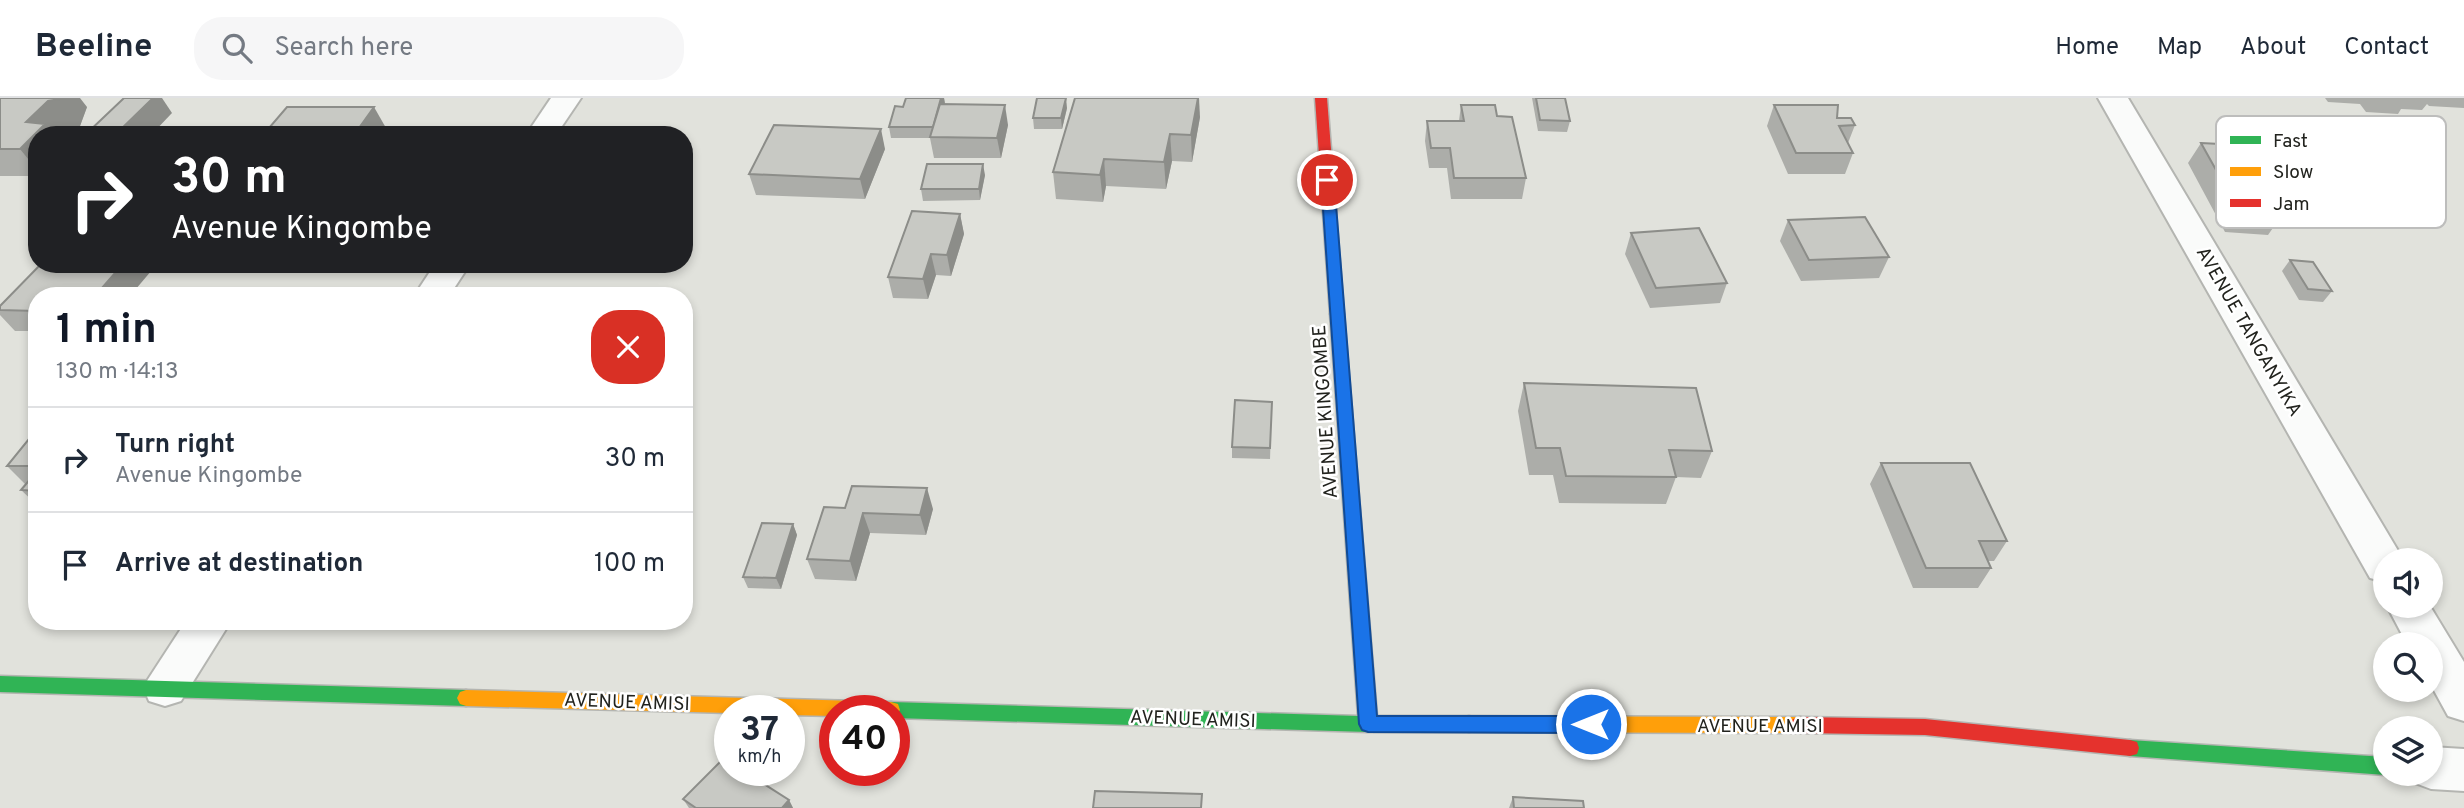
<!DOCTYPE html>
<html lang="en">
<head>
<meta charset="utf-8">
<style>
	:root { --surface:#fff; --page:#f6f6f7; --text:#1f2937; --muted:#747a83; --line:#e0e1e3; --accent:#111827 }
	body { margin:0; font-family:Overpass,sans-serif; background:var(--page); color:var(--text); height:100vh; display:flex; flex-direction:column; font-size:26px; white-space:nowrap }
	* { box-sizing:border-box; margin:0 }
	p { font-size:23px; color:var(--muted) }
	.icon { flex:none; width:38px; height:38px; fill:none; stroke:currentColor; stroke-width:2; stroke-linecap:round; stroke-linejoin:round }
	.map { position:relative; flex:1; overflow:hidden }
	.sheet { position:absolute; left:28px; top:189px; width:665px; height:343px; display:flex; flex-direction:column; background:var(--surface); border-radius:28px; box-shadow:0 4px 10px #0003 }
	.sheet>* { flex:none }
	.hud { position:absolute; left:28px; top:28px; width:665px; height:147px; border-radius:28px; box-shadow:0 4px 10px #0003; background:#202124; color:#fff; overflow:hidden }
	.controls { position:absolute; left:2373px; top:450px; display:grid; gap:14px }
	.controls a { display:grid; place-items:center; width:70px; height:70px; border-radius:50%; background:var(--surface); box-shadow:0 4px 10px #0003; font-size:35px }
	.speed { position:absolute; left:714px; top:597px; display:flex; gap:14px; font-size:35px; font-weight:700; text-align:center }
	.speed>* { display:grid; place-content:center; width:91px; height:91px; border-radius:50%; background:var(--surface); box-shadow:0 4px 10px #0003; line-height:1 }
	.speed small { font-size:18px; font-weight:400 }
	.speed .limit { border:10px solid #d22; background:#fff; color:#111 }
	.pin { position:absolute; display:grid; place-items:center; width:60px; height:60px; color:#fff; margin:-30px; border:4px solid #fff; border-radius:50%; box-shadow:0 2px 7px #0007 }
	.me { position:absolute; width:77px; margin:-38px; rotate:270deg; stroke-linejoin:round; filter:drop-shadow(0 0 5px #0008) }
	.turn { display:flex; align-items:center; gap:24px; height:147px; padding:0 28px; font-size:32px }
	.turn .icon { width:91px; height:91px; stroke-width:2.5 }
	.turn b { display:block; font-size:49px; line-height:60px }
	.round { display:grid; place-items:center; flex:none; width:74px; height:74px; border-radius:28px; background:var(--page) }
	.headline { display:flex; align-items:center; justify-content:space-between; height:119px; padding:0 28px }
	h1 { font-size:42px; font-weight:700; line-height:52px; color:var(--accent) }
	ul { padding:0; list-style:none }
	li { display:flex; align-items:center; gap:21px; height:105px; padding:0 28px; border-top:2px solid var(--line) }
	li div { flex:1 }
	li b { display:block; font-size:26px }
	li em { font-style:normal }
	header { display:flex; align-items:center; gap:42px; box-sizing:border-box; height:98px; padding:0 35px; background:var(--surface); border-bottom:2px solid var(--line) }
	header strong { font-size:33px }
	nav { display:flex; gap:38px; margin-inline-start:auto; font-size:24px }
	.search { width:490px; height:63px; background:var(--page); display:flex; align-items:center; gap:18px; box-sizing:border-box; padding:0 24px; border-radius:28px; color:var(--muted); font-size:26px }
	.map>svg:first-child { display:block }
</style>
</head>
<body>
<header>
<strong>Beeline</strong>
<div class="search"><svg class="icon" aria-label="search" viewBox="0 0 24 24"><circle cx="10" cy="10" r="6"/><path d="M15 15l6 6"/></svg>Search here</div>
<nav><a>Home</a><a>Map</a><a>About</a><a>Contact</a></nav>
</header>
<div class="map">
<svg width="2464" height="710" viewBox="0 0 2464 710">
	<rect width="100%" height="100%" fill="#e1e2dc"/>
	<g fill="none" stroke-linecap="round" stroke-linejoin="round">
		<g stroke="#b4b5b1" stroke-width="4">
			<g id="street">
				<path d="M551,0H581L556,37H526Z"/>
				<path d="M2098,0H2128L2400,456L2403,462H2385V484L2370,480Z"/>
				<path d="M435,166H470L449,198H414Z"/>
				<path d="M2387,508H2430L2464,564V623L2448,618L2431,587V546H2407Z"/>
				<path d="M186,523H231L181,603L165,608L149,603L143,589Z"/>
				<path d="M2431,649L2464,651V693L2431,691L2415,685L2410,676H2431Z"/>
			</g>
		</g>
		<g stroke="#b4b5b1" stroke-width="3">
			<g id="fast">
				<path d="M1337,211L1344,216L1377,618H1469L1476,620L1478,626L1476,632L1469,634H1368L894,620V612H882L884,606L891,604L1358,618L1330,216Z"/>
				<path d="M0,578L466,592L472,594L475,600L472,606L466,608L0,594Z"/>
				<path d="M2130,642L2385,659V676H2388L2385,677L2130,658L2123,656L2121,650L2123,644Z"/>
			</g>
		</g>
		<g stroke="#b4b5b1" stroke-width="3">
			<g id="slow">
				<path d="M466,592L891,604L898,606L900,612L894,619V612H835V618L789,617V612H730V615L466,608L460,606L457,600L460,594Z"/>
				<path d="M1469,618L1800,619L1807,621L1809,627L1807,633L1800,635L1469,634L1462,632L1460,626L1462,620Z"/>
			</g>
		</g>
		<g stroke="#b4b5b1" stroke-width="3">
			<g id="jam">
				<path d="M1315,0H1327L1344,216L1337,221L1330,216Z"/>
				<path d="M1800,619L1925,621L2130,642L2137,644L2139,650L2137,656L2130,658L1925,637L1800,635L1793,633L1791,627L1793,621Z"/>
			</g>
		</g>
		<use href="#street" fill="#fafbfa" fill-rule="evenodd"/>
		<use href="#fast" fill="#30b455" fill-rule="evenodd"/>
		<use href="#slow" fill="#ff9f0a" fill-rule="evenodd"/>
		<use href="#jam" fill="#e5322d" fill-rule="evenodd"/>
	</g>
	<g fill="#acada9">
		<path d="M0,0L87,9L80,28L68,30L61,37H37V78H0Z"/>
		<path d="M906,0H944L945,6L1008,27L1001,60H934L930,40H891L889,29L903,9Z"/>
		<path d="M1532,0H1565L1570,23L1567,34L1538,33Z"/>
		<path d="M2325,0H2464V10L2429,8L2427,6L2422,12L2401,11L2398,16L2366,14L2360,6L2328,4Z"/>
		<path d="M1461,7L1497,18L1526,80L1522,101H1451L1447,70H1429L1425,43L1427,23H1459Z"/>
		<path d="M1774,7L1837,20L1855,27L1848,45L1853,55L1845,76H1788L1767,28Z"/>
		<path d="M1067,10L1062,31H1034L1033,20Z"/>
		<path d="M1200,19L1192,64L1172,63L1166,91L1106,88L1103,104L1056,101L1053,74Z"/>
		<path d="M2201,45L2261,82L2296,106L2281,127H2275L2268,137L2225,134L2188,65Z"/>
		<path d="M885,51L865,101L756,97L749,76Z"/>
		<path d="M985,77L980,102L923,103L921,91Z"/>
		<path d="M960,116L964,136L951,178L936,177L928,201L893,200L888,179Z"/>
		<path d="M1788,122L1889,159L1879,180L1801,183L1780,143Z"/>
		<path d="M1631,135L1727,185L1720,205L1650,210L1625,156Z"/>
		<path d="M2290,162L2332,193L2323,204L2299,202L2282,173Z"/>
		<path d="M37,198V233H15L0,217V208Z"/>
		<path d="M1524,285L1712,353L1701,380L1676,379L1666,406L1559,405L1553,377H1529L1518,313Z"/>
		<path d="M1272,304L1270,361L1232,360V349Z"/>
		<path d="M37,331V407L21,392L26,387L7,368Z"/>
		<path d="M1881,365L2007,443L1994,463H1988L1991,470L1978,490H1913L1870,386Z"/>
		<path d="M824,409L933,411L926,437L870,435L856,483L815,481L807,461Z"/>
		<path d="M793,426L797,437L781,491L748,490L743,479Z"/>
		<path d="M1513,699L1584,710H1509Z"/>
		<path d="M683,701L789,702L793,710H689Z"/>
	</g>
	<g fill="#8c8d89">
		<path d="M60,0H80L87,9L80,28L68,30L61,37H37V72L20,51L26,24L48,3Z"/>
		<path d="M153,0H162L172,15L151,37H115Z"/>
		<path d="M941,0H944L945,6L935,40L933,29Z"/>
		<path d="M1066,0L1067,10L1062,31L1061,20Z"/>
		<path d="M1198,0H1199L1200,19L1192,64L1191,37Z"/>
		<path d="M1005,7L1008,27L1001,60L997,40Z"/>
		<path d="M374,9L386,30L380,37H354Z"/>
		<path d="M881,31L885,51L865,101L860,81Z"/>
		<path d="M1170,36L1172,63L1166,91L1164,64Z"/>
		<path d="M1104,61L1106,88L1103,104L1100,77Z"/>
		<path d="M983,66L985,77L980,102L979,91Z"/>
		<path d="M960,116L964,136L951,178L947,157Z"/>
		<path d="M931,156L936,177L928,201L923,181Z"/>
		<path d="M123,166H157L130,198H95Z"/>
		<path d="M927,390L933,411L926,437L920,417Z"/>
		<path d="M863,415L870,435L856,483L850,463Z"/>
		<path d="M793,426L797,437L781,491L776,480Z"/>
		<path d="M789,702L793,710H782Z"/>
	</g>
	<g fill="#c8c9c4" stroke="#8c8d89" stroke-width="2">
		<path d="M0,0H60V1L48,3L26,24L45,26L20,51H0Z"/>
		<path d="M124,0H153L115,37H85Z"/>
		<path d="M906,0H941L933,29H889L895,8L903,9Z"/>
		<path d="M1037,0H1066L1061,20H1033Z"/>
		<path d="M1075,0H1198L1191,37L1170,36L1164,64L1104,61L1100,77L1053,74Z"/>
		<path d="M1536,0H1565L1570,23L1540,22Z"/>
		<path d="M940,6L1005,7L997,40L930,39Z"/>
		<path d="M1461,7H1495L1497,18L1512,19L1526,80H1454L1450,50H1431L1427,23H1464Z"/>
		<path d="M1774,7H1838L1837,20H1851L1855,27L1839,28L1853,55H1796Z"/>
		<path d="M287,9H374L354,37H263Z"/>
		<path d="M774,27L881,31L860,81L749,76Z"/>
		<path d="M2201,45L2239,47L2261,82L2282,84L2296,106L2276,105L2283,116L2239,113Z"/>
		<path d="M927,66H983L979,91H921Z"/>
		<path d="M912,113L960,116L947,157L931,156L923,181L888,179Z"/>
		<path d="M1865,119L1889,159L1809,162L1788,122Z"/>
		<path d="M1699,130L1727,185L1656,190L1631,135Z"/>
		<path d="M2290,162L2313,164L2332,193L2308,191Z"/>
		<path d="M41,166H123L95,198H37V213L0,212V208Z"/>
		<path d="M1524,285L1696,290L1712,353L1669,352L1676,379L1566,378L1560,350H1536Z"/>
		<path d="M1235,302L1272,304L1270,350L1232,349Z"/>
		<path d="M37,331V368H7Z"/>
		<path d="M1881,365H1970L2007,443H1979L1991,470H1926Z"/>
		<path d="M37,373V393L21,392Z"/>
		<path d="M852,388L927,390L920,417L863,415L850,463L807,461L824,409L845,410Z"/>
		<path d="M762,425L793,426L776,480L743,479Z"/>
		<path d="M724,660L730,664V672H742L789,702L782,710H696L683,701Z"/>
		<path d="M1095,693L1202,696L1201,710H1093Z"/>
		<path d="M1513,699L1583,703L1584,710H1514Z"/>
	</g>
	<path fill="#1a73e8" stroke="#114b97" stroke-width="2" d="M1327,78L1334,82L1377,618H1591L1598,620L1600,626L1598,632L1591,635L1368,634L1362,632L1359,626L1321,82Z"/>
	<g text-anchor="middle" stroke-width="5" stroke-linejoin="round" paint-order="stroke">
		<g font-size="19" fill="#22231e" stroke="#fff">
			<text transform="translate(2250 233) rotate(60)" y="7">AVENUE TANGANYIKA</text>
			<text transform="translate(1324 314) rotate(-94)" y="7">AVENUE KINGOMBE</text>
			<text transform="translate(627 603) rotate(2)" y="7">AVENUE AMISI</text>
			<text transform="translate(1193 620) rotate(2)" y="7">AVENUE AMISI</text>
			<text x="1760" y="634">AVENUE AMISI</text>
		</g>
	</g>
	<rect x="2216" y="18" width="230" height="112" rx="10" fill="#fff" stroke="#bdbdbc" stroke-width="2"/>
	<rect x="2230" y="38" width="31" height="8" fill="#30b455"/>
	<rect x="2230" y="69" width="31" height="9" fill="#ff9f0a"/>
	<rect x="2230" y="101" width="31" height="8" fill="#e5322d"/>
	<g font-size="19" fill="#22231e">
		<text x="2273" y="49">Fast</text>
		<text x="2273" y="80">Slow</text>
		<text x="2273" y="112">Jam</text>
	</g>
</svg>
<div class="controls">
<a><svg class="icon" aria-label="sound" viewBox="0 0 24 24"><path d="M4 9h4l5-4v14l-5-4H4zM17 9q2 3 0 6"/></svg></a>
<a><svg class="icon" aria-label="search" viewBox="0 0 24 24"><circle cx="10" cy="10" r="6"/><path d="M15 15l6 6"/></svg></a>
<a><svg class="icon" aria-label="layers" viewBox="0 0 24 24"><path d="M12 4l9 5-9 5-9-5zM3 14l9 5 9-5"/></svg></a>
</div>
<div class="speed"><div>37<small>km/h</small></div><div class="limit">40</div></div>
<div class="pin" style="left:1327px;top:82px;background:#d93025"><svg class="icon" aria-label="arrive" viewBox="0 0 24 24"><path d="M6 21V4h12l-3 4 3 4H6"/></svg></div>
<svg class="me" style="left:1591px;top:626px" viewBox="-20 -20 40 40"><circle r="17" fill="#1a73e8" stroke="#fff" stroke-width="3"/><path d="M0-11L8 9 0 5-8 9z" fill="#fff"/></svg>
<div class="hud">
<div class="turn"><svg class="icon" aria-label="right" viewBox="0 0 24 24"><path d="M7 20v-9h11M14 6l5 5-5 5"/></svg><div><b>30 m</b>Avenue Kingombe</div></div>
</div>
<section class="sheet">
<div class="headline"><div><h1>1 min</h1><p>130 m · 14:13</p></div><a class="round" style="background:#d93025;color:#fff"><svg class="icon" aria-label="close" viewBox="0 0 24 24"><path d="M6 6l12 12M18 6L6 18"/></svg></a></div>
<ul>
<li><svg class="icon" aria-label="right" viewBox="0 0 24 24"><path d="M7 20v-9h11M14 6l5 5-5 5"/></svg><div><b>Turn right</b><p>Avenue Kingombe</p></div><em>30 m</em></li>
<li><svg class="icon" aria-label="arrive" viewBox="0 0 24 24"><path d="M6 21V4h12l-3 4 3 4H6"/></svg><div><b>Arrive at destination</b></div><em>100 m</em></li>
</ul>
</section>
</div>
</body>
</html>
